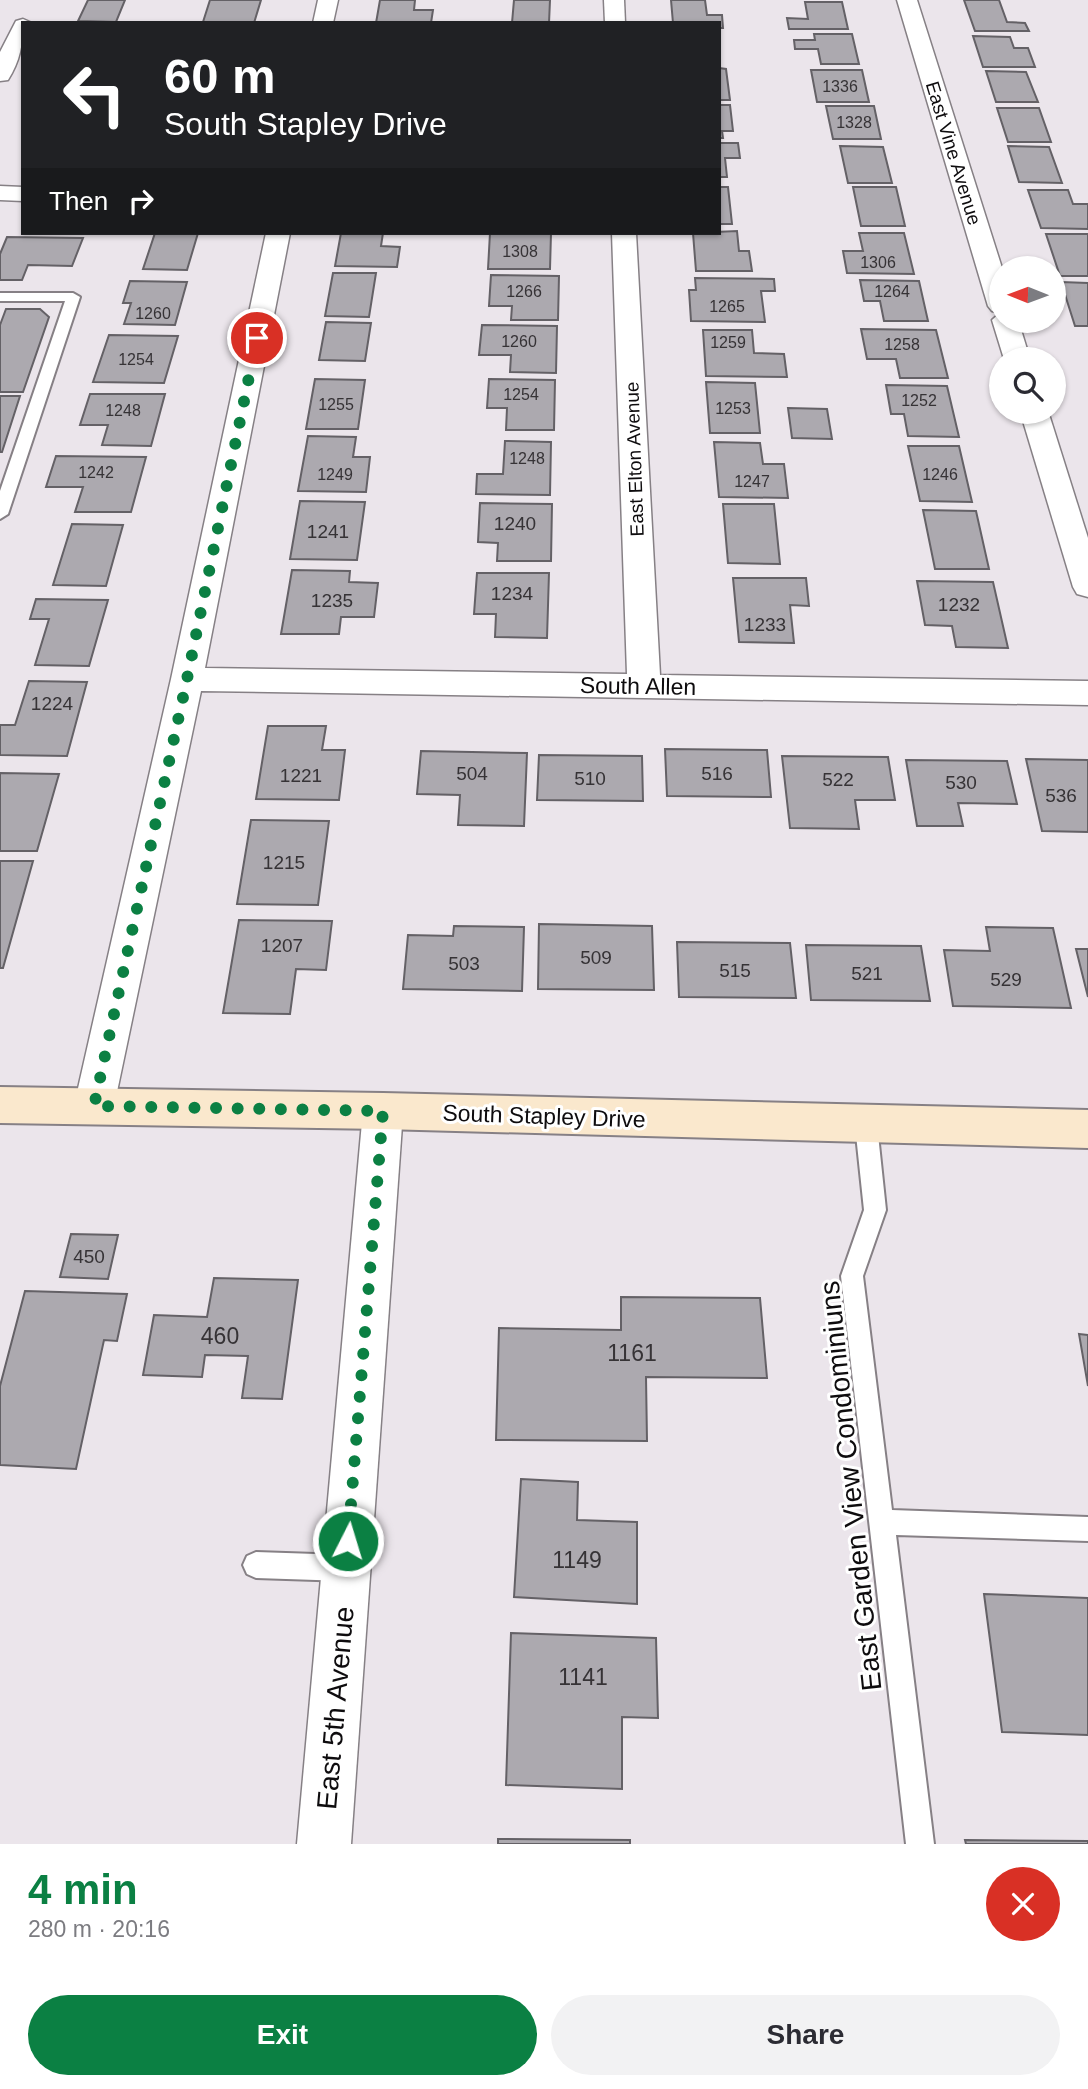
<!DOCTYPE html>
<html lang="en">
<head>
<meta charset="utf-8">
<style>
	:root { --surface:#fff; --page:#f2f2f3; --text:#2b2b33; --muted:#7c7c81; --accent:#0b8043 }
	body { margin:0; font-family:Helvetica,sans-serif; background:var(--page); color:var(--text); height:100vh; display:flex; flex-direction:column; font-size:26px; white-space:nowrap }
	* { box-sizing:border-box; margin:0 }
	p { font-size:23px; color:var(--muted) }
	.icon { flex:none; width:38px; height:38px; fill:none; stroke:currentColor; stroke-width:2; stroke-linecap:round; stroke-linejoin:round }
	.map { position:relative; height:1844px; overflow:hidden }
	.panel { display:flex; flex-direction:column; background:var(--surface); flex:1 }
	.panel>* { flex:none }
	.hud { position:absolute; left:21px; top:21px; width:700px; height:214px; border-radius:0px; box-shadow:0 2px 5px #0004; background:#202124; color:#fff; overflow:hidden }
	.needle { width:46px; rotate:271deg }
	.fabs { position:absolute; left:989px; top:256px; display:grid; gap:14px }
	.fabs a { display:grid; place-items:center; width:77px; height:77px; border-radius:50%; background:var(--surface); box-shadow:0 2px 5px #0004; font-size:35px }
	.pin { position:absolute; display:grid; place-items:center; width:60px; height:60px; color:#fff; margin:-30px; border:4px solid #fff; border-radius:50%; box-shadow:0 2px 7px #0007 }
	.me { position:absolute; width:77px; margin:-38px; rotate:5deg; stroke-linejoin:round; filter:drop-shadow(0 0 5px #0008) }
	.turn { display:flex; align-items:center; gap:24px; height:147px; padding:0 28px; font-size:32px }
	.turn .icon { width:91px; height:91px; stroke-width:2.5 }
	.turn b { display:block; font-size:49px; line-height:60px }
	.then { display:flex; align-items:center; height:66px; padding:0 28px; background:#0003; gap:14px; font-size:26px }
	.round { display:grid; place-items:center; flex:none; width:74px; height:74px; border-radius:37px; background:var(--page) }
	.overview { display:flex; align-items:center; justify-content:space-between; height:119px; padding:0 28px }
	h1 { font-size:42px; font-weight:700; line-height:52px; color:var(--accent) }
	.cta { display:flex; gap:14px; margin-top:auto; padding:14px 28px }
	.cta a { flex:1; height:80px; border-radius:42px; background:var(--accent); color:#fff; font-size:28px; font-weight:700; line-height:80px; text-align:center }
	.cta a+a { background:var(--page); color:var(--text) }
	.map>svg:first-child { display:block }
</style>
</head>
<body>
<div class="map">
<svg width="1088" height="1844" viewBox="0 0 1088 1844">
	<rect width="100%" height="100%" fill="#ebe5eb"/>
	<g fill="#aca9af" stroke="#646166" stroke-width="2">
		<path d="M88,0H125L116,22L78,21Z"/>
		<path d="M210,0H261L254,23L203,22Z"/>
		<path d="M380,0H415L414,10H433L431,23H376Z"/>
		<path d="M514,0H550L549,23H512Z"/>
		<path d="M671,0H705L707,15H722L723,28H719V23H673Z"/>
		<path d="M964,0H999L1007,22L1025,23L1029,31H975Z"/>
		<path d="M805,2H842L848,29H789L787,18L808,19Z"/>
		<path d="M814,34H852L859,64H821L818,49H795L794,40H815Z"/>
		<path d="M973,36L1010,37L1014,48H1028L1035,67H983Z"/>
		<path d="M719,68L726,69L730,100H719Z"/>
		<path d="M811,70H862L869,102H817Z"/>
		<path d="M986,71L1026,72L1038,102H996Z"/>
		<path d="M719,105H730L733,131H722L723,138H719Z"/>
		<path d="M826,106H874L881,139H833Z"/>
		<path d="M997,108H1039L1051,142H1008Z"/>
		<path d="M719,143H738L740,158H725L727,177H719Z"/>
		<path d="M840,146L883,147L892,183H848Z"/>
		<path d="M1008,146L1049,147L1062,183L1019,182Z"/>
		<path d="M719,187H728L732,224H719Z"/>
		<path d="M853,187H896L905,226H861Z"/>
		<path d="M1028,190H1068L1073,204H1088V229L1041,228Z"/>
		<path d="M737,231L739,251H749L752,271H696L693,233Z"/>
		<path d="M155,233H198L187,270L143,269Z"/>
		<path d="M341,233H383L381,246L400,247L397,267L335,266Z"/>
		<path d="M490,233H551L550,269H488Z"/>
		<path d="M859,233H904L914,274L847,273L843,251H863Z"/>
		<path d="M1046,234H1088V276H1060Z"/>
		<path d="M7,237L83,238L72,266L28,265L22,280H0V254Z"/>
		<path d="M333,273H376L369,317L325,316Z"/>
		<path d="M491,275L559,276L558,320H511L512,306H489Z"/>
		<path d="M695,278L774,279L775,291H761L765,322L691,321L689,290H696Z"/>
		<path d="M860,280L919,281L928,321H884L880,301H864Z"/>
		<path d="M130,281L187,282L175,325L124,324L131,303H123Z"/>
		<path d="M1061,282L1088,283V326H1075Z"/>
		<path d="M6,309H40L49,317L23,392H0V325Z"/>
		<path d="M326,322L371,323L365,361L319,360Z"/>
		<path d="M482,325L557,326L556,373L510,372L511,355H479Z"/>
		<path d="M861,329L936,330L948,378H900L896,359H867Z"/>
		<path d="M703,330H752L754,353L784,354L787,377L706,376Z"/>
		<path d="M109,335L178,336L164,383L93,382Z"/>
		<path d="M315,379L365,380L358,429H306Z"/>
		<path d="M489,379L555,380L554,430H506L507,408H487Z"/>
		<path d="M706,382L755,383L760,433H710Z"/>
		<path d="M886,385L947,386L959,437L908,436L904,414H891Z"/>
		<path d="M90,394H165L151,446L102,445L108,425H80Z"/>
		<path d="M0,396H20L2,452H0Z"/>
		<path d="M788,408L827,409L832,439L792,438Z"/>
		<path d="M308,436L356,437L353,457H370L366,492L298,491Z"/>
		<path d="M505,441L551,442L550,495L476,494L477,474H503Z"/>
		<path d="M714,442L760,443L763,464H784L788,498L719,497Z"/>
		<path d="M908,446H959L972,502L920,501Z"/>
		<path d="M56,456L146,457L131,512H75L83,487H46Z"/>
		<path d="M300,501L365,502L357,560L290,559Z"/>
		<path d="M480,503L552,504L551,561H497L498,543L478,542Z"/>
		<path d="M723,504H774L780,564L728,563Z"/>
		<path d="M923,510L976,511L989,569H935Z"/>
		<path d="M72,524L123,525L106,586L53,585Z"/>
		<path d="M292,570L350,571L349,582L378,583L374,617H341L339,634H281Z"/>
		<path d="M477,573H549L547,638L495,637L496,614H474Z"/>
		<path d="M733,578H806L809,606L790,605L794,643L739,642Z"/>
		<path d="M917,581L993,582L1008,648L956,647L952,626L925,625Z"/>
		<path d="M36,599L108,600L89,666L35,665L49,619H30Z"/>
		<path d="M29,681L87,682L67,756L0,755V725H15Z"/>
		<path d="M268,726H326L322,750H345L339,800L256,799Z"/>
		<path d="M665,749L767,750L771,797L667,796Z"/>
		<path d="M421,751L527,753L524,826L458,825L460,795L417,794Z"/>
		<path d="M539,755L642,756L643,801L537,800Z"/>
		<path d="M782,756L888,757L895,800H855L859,829L790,828Z"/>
		<path d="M1026,759L1088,760V832L1042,831Z"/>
		<path d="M906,760L1007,761L1017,804L958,803L963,826H917Z"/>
		<path d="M0,773L59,774L37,851H0Z"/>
		<path d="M251,820L329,821L318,905L237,904Z"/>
		<path d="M0,861H33L3,968H0Z"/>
		<path d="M239,920L332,921L326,970L296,969L290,1014L223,1013Z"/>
		<path d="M539,924L652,926L654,990L538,989Z"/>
		<path d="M454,926L524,927L522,991L403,989L408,935L453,936Z"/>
		<path d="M986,927L1053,928L1071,1008L953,1006L944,950L990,951Z"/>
		<path d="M677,942L790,943L796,998L679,997Z"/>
		<path d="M806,945L921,946L930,1001L811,1000Z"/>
		<path d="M1076,949H1088V997Z"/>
		<path d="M71,1234L118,1235L108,1279L60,1277Z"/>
		<path d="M214,1278L298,1280L282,1399L242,1398L248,1356L205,1355L202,1377L143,1375L154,1315L207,1317Z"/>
		<path d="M25,1291L127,1294L117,1341L104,1340L76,1469L0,1465V1386Z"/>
		<path d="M621,1297L760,1298L767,1378L646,1377L647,1441L496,1440L499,1328L621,1330Z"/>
		<path d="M1079,1334L1088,1335V1386Z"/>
		<path d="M521,1479L578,1482L577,1520L637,1522V1604L514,1597Z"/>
		<path d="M984,1594L1088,1598V1735L1002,1732Z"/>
		<path d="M511,1633L656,1638L658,1718L622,1717V1789L506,1785Z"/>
		<path d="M498,1839L630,1840V1844H498Z"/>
		<path d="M965,1840L1088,1841V1844H966Z"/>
	</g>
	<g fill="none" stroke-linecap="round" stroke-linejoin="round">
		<g stroke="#868085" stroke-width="4">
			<g id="lane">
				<path d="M0,293H73L80,297L8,514L0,519V491L65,301H0Z"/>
				<path d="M866,1116L873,1118L877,1125L886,1210L863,1276L892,1510L1088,1517V1541L896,1535L934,1844H906L841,1276L864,1210L855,1125L859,1118Z"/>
				<path d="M256,1552L346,1555L355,1559L359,1568L355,1577L346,1581L256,1578L247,1574L243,1565L247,1556Z"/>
			</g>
		</g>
		<g stroke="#868085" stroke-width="3">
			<g id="street">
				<path d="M318,0H338L333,23H313Z"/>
				<path d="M604,0H624L625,23H605Z"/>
				<path d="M897,0H917L1002,268L1001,320H1018L1030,359H1004L992,320L1000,313L992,311L988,306Z"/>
				<path d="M23,19L32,23H23C23,44 20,61 8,80L0,81V52L16,21Z"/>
				<path d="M0,186L23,187V201L0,200Z"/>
				<path d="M266,233H290L205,668L627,674L612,233H636L660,675L1088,681V705L201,691L114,1106L108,1118L94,1123L80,1118L74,1106L171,679Z"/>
				<path d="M1020,411H1048L1088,538V597L1077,594L1073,587Z"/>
				<path d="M383,1093L397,1099L403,1111L351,1844H297L363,1111L369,1099Z"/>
			</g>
		</g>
		<g stroke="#868085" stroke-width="4">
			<path id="secondary" d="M0,1087L383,1093L1088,1110V1148L383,1129L0,1123Z"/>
		</g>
		<use href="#lane" fill="#fff" fill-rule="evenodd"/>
		<use href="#street" fill="#fff" fill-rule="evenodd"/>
		<use href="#secondary" fill="#fae8cd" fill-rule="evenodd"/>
	</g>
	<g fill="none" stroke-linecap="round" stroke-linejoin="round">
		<path stroke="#0b8043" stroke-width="12" stroke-dasharray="0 21.6" d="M257,338L187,679L94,1106L383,1111L348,1541"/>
	</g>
	<g text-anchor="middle" stroke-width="6" stroke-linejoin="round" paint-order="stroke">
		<g font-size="16" fill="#363336">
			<text x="840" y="92">1336</text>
			<text x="854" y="128">1328</text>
			<text x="520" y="257">1308</text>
			<text x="878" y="268">1306</text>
			<text x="524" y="297">1266</text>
			<text x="892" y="297">1264</text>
			<text x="727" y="312">1265</text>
			<text x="153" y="319">1260</text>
			<text x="519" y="347">1260</text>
			<text x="728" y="348">1259</text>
			<text x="902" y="350">1258</text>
			<text x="136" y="365">1254</text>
			<text x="521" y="400">1254</text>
			<text x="919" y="406">1252</text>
			<text x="336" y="410">1255</text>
			<text x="733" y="414">1253</text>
			<text x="123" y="416">1248</text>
			<text x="527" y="464">1248</text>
			<text x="96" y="478">1242</text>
			<text x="335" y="480">1249</text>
			<text x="940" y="480">1246</text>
			<text x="752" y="487">1247</text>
		</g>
		<g font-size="19" fill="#0e0c0e" stroke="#fff">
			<text transform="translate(954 153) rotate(73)" y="7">East Vine Avenue</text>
			<text transform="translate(634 459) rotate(-92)" y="7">East Elton Avenue</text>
		</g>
		<g font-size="19" fill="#363336">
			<text x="515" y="530">1240</text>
			<text x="328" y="538">1241</text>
			<text x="512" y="600">1234</text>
			<text x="332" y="607">1235</text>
			<text x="959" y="611">1232</text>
			<text x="765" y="631">1233</text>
			<text x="52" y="710">1224</text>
			<text x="472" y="780">504</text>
			<text x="717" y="780">516</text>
			<text x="301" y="782">1221</text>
			<text x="590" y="785">510</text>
			<text x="838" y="786">522</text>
			<text x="961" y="789">530</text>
			<text x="1061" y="802">536</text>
			<text x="284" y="869">1215</text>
			<text x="282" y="952">1207</text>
			<text x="596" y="964">509</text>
			<text x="464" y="970">503</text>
			<text x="735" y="977">515</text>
			<text x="867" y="980">521</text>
			<text x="1006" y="986">529</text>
			<text x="89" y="1263">450</text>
		</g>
		<g font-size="23" fill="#0e0c0e" stroke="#fff">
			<text transform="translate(638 686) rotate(1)" y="8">South Allen</text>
			<text transform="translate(544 1116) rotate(2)" y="8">South Stapley Drive</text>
		</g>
		<g font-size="23" fill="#363336">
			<text x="220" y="1344">460</text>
			<text x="632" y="1361">1161</text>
			<text x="577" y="1568">1149</text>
			<text x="583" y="1685">1141</text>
		</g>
		<g font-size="28" fill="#0e0c0e" stroke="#fff">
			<text transform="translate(850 1486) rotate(-96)" y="10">East Garden View Condominiuns</text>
			<text transform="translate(335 1708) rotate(-85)" y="10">East 5th Avenue</text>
		</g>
	</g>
</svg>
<div class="fabs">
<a><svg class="needle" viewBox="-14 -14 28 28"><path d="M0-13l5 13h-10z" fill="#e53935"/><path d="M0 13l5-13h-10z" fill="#7c7c81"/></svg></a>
<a><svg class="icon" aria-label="search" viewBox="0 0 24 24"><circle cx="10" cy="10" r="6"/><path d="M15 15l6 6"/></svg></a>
</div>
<div class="pin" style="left:257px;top:338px;background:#d93025"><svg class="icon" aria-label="arrive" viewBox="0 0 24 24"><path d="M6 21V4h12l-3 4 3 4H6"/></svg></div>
<svg class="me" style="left:348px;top:1541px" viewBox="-20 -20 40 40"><circle r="17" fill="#0b8043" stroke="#fff" stroke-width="3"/><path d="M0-11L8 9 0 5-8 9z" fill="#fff"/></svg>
<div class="hud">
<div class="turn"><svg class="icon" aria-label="left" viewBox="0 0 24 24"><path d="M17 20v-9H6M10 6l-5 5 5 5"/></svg><div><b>60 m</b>South Stapley Drive</div></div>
<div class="then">Then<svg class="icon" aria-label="right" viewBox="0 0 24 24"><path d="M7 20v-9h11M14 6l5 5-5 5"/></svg></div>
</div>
</div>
<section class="panel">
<div class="overview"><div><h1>4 min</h1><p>280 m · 20:16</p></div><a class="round" style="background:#d93025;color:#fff"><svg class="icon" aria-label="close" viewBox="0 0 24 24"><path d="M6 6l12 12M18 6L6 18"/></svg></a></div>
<div class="cta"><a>Exit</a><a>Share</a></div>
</section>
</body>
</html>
